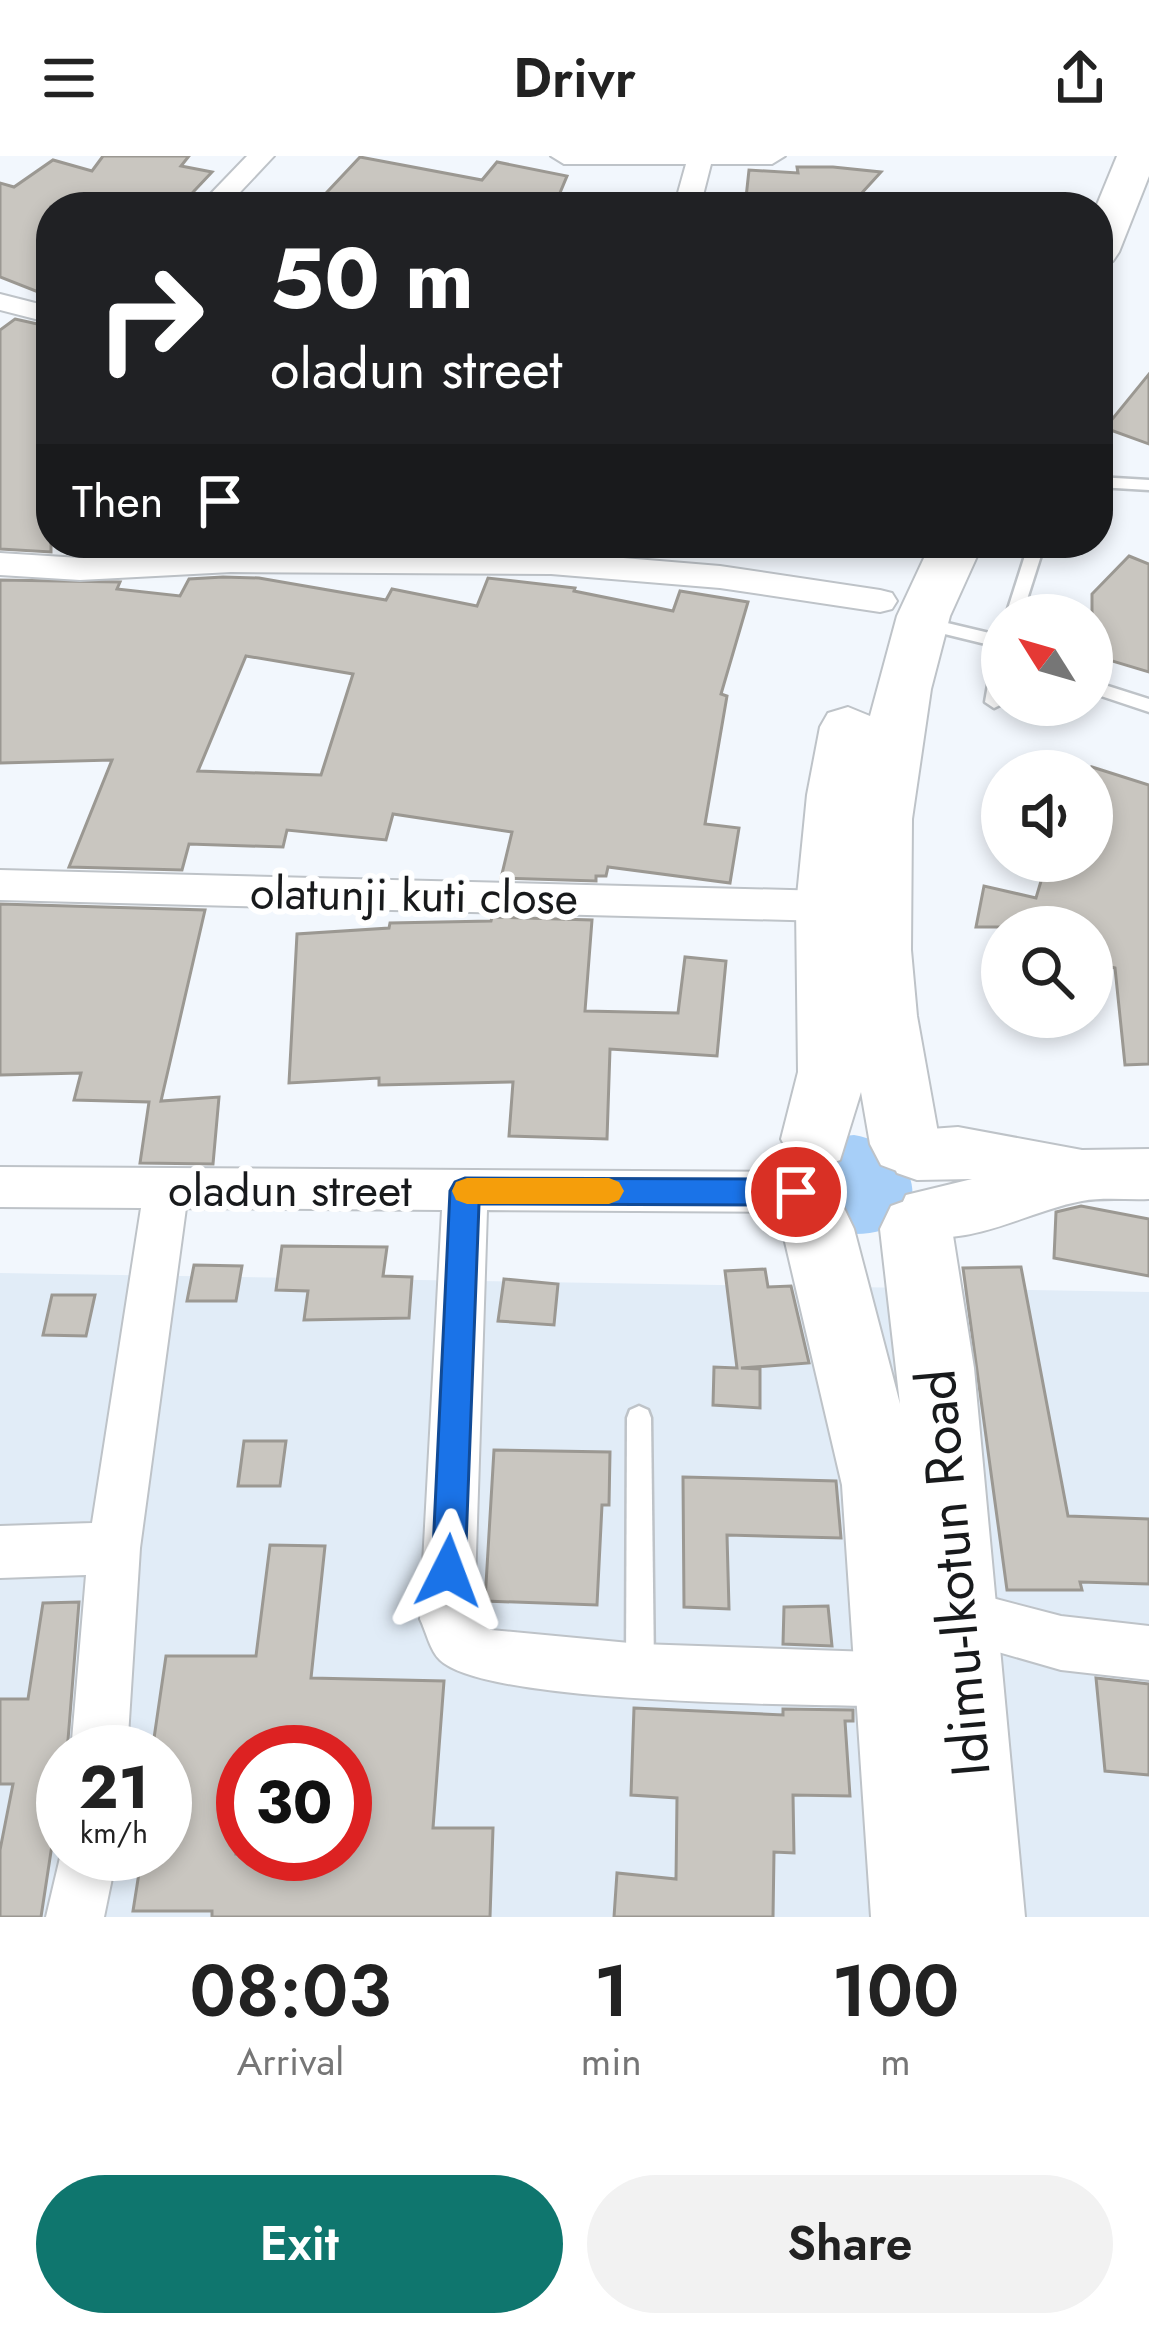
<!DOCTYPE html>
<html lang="en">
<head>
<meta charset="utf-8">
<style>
	:root { --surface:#fff; --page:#f2f2f2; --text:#222; --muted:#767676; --accent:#0f766e }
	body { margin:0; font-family:Jost,sans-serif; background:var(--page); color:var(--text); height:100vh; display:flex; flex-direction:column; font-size:45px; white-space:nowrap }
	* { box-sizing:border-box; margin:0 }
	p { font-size:39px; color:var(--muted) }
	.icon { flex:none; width:66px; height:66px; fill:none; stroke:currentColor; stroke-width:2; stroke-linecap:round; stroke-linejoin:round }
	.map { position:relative; height:1761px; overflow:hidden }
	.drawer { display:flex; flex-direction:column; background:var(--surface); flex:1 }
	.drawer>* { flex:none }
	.top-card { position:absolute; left:36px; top:36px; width:1077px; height:366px; border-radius:48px; box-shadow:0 6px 18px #0003; background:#202124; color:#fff; overflow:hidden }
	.needle { width:78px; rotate:307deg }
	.tools { position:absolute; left:981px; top:438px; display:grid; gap:24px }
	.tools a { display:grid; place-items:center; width:132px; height:132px; border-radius:50%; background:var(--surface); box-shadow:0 6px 18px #0003; font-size:60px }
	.speed { position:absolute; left:36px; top:1569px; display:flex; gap:24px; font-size:60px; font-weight:700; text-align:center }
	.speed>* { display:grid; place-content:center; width:156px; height:156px; border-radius:50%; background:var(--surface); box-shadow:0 6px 18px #0003; line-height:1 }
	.speed small { font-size:30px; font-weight:400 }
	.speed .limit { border:18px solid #d22; background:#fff; color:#111 }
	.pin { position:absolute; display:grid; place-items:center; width:102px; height:102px; color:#fff; margin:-51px; border:6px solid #fff; border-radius:50%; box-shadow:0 3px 12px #0007 }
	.me { position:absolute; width:132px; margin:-66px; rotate:3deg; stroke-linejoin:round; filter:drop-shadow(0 0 9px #0008) }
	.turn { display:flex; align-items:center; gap:42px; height:252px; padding:0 36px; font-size:54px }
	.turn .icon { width:156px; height:156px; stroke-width:2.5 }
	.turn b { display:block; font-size:84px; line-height:102px }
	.then { display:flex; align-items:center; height:114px; padding:0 36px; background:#0003; gap:24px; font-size:45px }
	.eta { display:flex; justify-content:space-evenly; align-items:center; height:204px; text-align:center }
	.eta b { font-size:72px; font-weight:600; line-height:84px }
	.button { display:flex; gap:24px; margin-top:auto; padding:24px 36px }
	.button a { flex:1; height:138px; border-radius:72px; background:var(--accent); color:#fff; font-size:48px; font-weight:600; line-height:138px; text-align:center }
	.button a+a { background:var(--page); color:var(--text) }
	header { display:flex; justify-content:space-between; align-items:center; height:156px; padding:0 36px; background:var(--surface); font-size:54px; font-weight:600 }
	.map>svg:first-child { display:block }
</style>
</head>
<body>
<header><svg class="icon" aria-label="menu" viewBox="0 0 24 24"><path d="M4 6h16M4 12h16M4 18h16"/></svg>Drivr<svg class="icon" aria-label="share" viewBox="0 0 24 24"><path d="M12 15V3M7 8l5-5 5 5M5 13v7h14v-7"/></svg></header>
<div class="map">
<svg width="1149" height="1761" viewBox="0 0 1149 1761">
	<rect width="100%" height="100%" fill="#f2f7fd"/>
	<path fill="#e1ecf7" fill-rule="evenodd" d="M0,1117L1149,1136V1761H0ZM63,1596H165V1698H63ZM243,1596H345V1698H243Z"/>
	<path fill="#a7cff8" d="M854,979C923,990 940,1078 855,1078L803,1033L809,1001L835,981Z"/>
	<g fill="#c9c6c0" stroke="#9b9892" stroke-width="3" fill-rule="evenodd">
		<path d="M103,0H189L181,10L212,16L179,51H51V146L40,144L46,139L0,121V27L14,31L53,4L92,15Z"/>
		<path d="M360,1L482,24L497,6L567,20L554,51H313Z"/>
		<path d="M797,11H833L881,16L849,51H745L749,14L798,17Z"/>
		<path d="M15,163L51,171V396L0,393V174Z"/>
		<path d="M1149,218V288L1105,272Z"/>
		<path d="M1129,400L1149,408V516L1092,499V438Z"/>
		<path d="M223,421L259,422L386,444L392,433L477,450L488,422L575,432L574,435L673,455L680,435L748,446L721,538L727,540L705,668L739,672L730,727L608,711L606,720H596V725L501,722L512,676L393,658L386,684L287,674L283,691L189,688L182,714L69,711L112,604L0,607V424L120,426L117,433L180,440L189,423ZM246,500L353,518L321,619L198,615Z"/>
		<path d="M1092,611L1149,629V908L1125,909L1115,812L1092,806V771H976L984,730L1036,742L1047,705H1092Z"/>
		<path d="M0,748L205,754L161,945L219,941L213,1008L140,1007L149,946L74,944L81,917L0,919Z"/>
		<path d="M492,761L592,764L585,855L678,857L685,801L726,805L717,900L610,893L607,983L509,980L513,926L379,929V922L289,927L297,778L389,772L390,767L491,765Z"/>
		<path d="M1081,1050L1149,1063V1120L1054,1102L1056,1056Z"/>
		<path d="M282,1090L387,1091L383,1120L412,1121L409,1162L304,1164L308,1135L276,1134Z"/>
		<path d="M194,1109L242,1110L236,1145H187Z"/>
		<path d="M1021,1111L1068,1360L1149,1363V1428L1080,1426L1082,1434H1007L963,1112Z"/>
		<path d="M765,1113L768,1131L791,1130L809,1207L741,1212L760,1213V1252L713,1249L714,1211L737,1212L725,1115Z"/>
		<path d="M504,1123L558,1128L554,1169L498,1165Z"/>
		<path d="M52,1139H95L86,1180L43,1179Z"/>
		<path d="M244,1285H286L280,1330H238Z"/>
		<path d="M494,1294L610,1296L609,1349H602L597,1449L485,1445Z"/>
		<path d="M683,1321L836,1325L841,1382L727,1379L729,1453L684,1451Z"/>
		<path d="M270,1389L325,1390L311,1522L444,1525L433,1672H493L490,1761H212V1755H133L142,1698H165V1596H152L166,1500H256ZM243,1596H345V1698H236Z"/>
		<path d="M79,1446L68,1584L41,1761H0V1694L13,1628H0V1543H28L43,1447Z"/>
		<path d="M828,1450L832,1490L783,1488L784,1451Z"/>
		<path d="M1096,1522L1149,1528V1619L1105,1615Z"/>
		<path d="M634,1552L783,1559V1553L853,1554V1565H845L850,1640L793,1639L794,1697L774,1696L773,1761H614L617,1717L676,1723L677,1642L631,1639Z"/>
	</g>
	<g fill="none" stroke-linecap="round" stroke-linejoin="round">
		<g stroke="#bec3c8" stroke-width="5">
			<g id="service">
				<path d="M1098,321L1149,324V334L1098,331Z"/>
				<path d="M1029,387H1045L1022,459H1006Z"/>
				<path d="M922,461L1002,480V492L916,471V463Z"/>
				<path d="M1002,494V548L994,552L985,546L993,500Z"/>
				<path d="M1092,525L1149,543V556L1092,537Z"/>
				<path d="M639,1250L648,1254L651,1262L654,1513L650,1523L640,1527L630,1523L626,1513L627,1262L630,1254Z"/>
			</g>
		</g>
		<g stroke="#bec3c8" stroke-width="4">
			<g id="minor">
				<path d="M247,0H274L226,51H198Z"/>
				<path d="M551,0H785L772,8H711L700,51H674L686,8H564Z"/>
				<path d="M0,138L51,151V167L0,154Z"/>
				<path d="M231,394L551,396L720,410L880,434L892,437L897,445L892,453L880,456L720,432L551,418L231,416L80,424L0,419V397L80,402Z"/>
				<path d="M0,714L827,735L841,739L847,750L841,761L827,765L0,744Z"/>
				<path d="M0,1011L796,1016L812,1022L818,1036L812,1050L796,1056L487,1054L474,1460L491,1474L640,1488L901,1497L920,1505L928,1524L920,1543L901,1551C820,1548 488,1550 440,1504C430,1495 426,1475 420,1463L442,1054L186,1052L140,1392L127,1596H71L86,1419L0,1422V1370L92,1367L141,1052L0,1051Z"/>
				<path d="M958,1433L1061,1460L1149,1470V1524L1061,1514L939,1479L931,1460L939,1441Z"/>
				<path d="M63,1689V1698H117L104,1761H46Z"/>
			</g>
		</g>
		<g stroke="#bec3c8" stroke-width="4">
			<path id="tertiary" d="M958,971L1082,994L1149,993V1043C1128,1044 1103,1041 1082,1045C1026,1055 963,1097 906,1075L898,1057L906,1039L972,1023L917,1024L897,1017L889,999L897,981L917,974Z"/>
		</g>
		<g stroke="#bec3c8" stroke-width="4">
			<g id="primary">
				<path d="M1117,0H1149V20L1119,96L1113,105L1098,109L1096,51Z"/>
				<path d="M931,387H983L950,460L931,533L912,663L911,794L917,860L940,988L929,1009L905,1018L881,1009L870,988L861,936L840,1004L816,1013L792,1004L781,983L798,916L796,750L807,639L820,571L828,557L848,551L870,560L897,460Z"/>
				<path d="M818,1041L843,1050L854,1073L900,1248L880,1073L891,1050L916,1041L941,1050L952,1073L974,1212L1025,1761H871L842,1329L782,1073L793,1050Z"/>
			</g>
		</g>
		<use href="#service" fill="#fff" fill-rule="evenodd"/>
		<use href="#minor" fill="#fff" fill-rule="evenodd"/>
		<use href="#tertiary" fill="#fff" fill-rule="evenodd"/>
		<use href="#primary" fill="#fff" fill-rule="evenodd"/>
	</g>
	<path fill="#1a73e8" stroke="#114b97" stroke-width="3" d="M465,1022L796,1023L806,1026L810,1036L806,1045L796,1049L479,1048L465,1415L461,1427L448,1432L436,1427L432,1415L450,1035L455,1026Z"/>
	<path fill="#f59e0b" d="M467,1022H609L619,1026L624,1035L619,1044L609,1048H467L456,1044L452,1035L456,1026Z"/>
	<g text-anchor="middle" stroke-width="12" stroke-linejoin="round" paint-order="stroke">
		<g font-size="45" fill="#181a1c" stroke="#fff">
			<text transform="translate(414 739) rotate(1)" y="16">olatunji kuti close</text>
			<text x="290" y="1050">oladun street</text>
		</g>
		<g font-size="54" fill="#181a1c" stroke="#fff">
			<text transform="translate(953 1417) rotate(-95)" y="19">Idimu-Ikotun Road</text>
		</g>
	</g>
</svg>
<div class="tools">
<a><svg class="needle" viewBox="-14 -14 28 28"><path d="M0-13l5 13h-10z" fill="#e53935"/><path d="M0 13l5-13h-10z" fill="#767676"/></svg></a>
<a><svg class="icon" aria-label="sound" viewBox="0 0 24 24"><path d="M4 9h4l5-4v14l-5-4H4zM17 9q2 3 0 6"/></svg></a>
<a><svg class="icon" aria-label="search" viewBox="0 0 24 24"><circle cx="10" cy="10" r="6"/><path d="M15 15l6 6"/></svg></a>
</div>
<div class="speed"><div>21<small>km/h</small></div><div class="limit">30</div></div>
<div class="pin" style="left:796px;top:1036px;background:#d93025"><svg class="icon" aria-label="arrive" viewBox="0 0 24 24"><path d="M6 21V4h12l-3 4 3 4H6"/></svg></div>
<svg class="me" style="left:448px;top:1415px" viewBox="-20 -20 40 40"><path d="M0-17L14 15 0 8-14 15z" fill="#1a73e8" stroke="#fff" stroke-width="4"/></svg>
<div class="top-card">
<div class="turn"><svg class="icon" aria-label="right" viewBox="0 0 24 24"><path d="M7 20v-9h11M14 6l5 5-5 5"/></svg><div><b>50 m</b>oladun street</div></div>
<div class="then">Then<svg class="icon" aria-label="arrive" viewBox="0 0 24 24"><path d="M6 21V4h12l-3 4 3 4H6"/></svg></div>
</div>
</div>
<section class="drawer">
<div class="eta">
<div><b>08:03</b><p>Arrival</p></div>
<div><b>1</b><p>min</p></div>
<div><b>100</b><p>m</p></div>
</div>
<div class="button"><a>Exit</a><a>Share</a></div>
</section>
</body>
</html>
